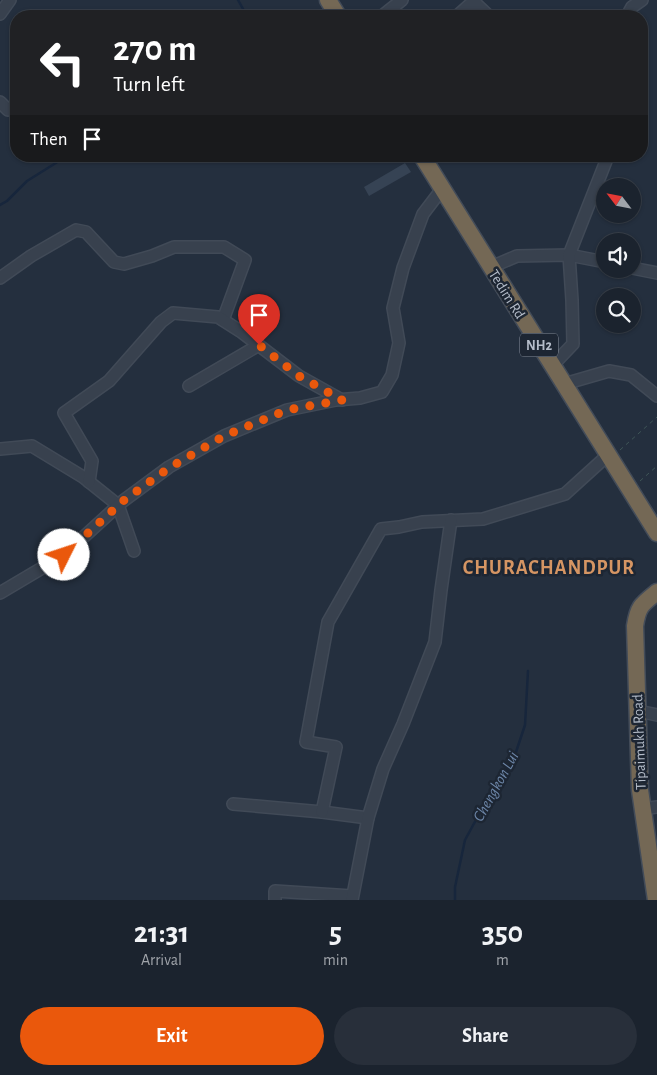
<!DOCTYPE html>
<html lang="en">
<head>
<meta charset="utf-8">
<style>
	:root { --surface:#1b232e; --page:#282f3a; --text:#f1f3f6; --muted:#a0a4aa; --line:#39404a; --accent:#ea580c }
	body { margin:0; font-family:"Alegreya Sans",sans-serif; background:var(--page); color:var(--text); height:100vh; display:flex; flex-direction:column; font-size:19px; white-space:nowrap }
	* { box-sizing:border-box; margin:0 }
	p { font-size:16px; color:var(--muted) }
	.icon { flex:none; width:28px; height:28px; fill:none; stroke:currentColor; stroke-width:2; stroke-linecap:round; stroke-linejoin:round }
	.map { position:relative; height:900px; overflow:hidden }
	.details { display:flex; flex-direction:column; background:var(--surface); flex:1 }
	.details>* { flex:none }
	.hud { position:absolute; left:10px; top:10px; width:638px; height:152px; border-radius:20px; box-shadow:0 1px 4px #0004,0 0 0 1px var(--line); background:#202124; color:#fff; overflow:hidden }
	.needle { width:32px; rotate:302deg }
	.buttons { position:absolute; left:596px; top:178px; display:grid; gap:10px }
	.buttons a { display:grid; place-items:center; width:45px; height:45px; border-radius:50%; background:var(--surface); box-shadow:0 1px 4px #0004,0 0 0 1px var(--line); font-size:25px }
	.pin { position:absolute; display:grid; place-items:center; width:42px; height:42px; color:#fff; margin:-51px -21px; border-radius:50% 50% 50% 0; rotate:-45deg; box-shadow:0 0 5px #0007 }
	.pin .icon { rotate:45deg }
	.me { position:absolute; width:55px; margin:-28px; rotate:49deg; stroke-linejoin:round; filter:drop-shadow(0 0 4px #0008) }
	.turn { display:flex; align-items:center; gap:18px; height:105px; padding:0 20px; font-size:22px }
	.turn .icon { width:65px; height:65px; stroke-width:2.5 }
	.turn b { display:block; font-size:35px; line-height:42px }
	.then { display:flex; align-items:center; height:48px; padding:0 20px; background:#0003; gap:10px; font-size:19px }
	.eta { display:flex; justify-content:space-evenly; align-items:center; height:85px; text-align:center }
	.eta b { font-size:30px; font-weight:700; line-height:35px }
	.primary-button { display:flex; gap:10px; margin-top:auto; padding:10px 20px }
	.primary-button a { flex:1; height:58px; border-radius:30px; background:var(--accent); color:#fff; font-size:20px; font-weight:700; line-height:58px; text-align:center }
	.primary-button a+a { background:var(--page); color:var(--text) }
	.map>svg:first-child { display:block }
</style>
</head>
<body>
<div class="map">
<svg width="657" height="900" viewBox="0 0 657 900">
	<rect width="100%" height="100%" fill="#242f3e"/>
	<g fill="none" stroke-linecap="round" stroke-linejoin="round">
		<g stroke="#17263c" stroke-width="2.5">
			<path d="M238,0L247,16"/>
			<path d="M0,205L7,201L27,181L67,156"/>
			<path d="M455,900V887L465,840L483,807L514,758L525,725L528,671"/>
		</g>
	</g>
	<path fill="#364354" d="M405,163L411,172L369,196L364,187Z"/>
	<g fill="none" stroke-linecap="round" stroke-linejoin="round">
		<g stroke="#414a57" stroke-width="14">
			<g id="minor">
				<path d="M474,2L489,16"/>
				<path d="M0,14L10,0"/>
				<path d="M382,16L402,0"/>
				<path d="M457,16L475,0"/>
				<path d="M627,16L632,7L642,0"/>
				<path d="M0,102L8,110"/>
				<path d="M491,267L517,256L569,255L605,262"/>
				<path d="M632,268L657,273"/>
				<path d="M0,278L31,256L76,230L86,232L114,262L124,264L152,256L174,247H224L245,260L223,320"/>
				<path d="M552,366L573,344L572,300L569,255L608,156"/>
				<path d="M564,384L609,371L631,375L657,396"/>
				<path d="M189,386L259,345"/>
				<path d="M0,449L32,446L83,477L118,505L134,551"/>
				<path d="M89,482L92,461L64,413L109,381L161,322L173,313L218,317L240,331L299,376L342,400"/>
				<path d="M0,593L64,555L123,501L169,467L224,436L287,410L336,400L360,398L382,392L392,375L399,343L393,308L403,268L423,214L442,189"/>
				<path d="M638,711L657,715"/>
				<path d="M233,804L322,812L368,818"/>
				<path d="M643,809L657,807"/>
				<path d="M322,812L336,747L306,742L328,622L381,529L399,527L422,522L483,519L565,494L608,455"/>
				<path d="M275,900V891L352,896"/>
				<path d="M352,900L368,818L383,769L403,724L435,642L441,590L451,520"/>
			</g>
		</g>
		<g stroke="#434c59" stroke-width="19">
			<g id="highway">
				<path d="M328,0L338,16"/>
				<path d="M422,156L657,533"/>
				<path d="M656,900L640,790L635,626C638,606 642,604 657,592"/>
			</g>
		</g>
		<g stroke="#3f5557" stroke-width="1" stroke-dasharray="4 4" stroke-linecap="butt">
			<path d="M620,450L657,417"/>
			<path d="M640,481L657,466"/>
		</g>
		<use href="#minor" stroke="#38414e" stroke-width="11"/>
		<use href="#highway" stroke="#746855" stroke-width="16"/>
	</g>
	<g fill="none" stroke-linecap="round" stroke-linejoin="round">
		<path stroke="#ea580c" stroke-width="9" stroke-dasharray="0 16.2" d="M64,555L123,501L169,468L224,436L287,410L342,400L299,376L259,345"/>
	</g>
	<g text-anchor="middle" stroke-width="5" stroke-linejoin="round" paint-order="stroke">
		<rect fill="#1d2633" stroke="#878f9c" stroke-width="1" x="520" y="333.5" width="38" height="23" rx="4"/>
		<g font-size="14" font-weight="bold" fill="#b4bcc9">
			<text x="539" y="350">NH2</text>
		</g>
		<g font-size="15" fill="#b4bcc9" stroke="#1d2633">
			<text transform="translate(507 294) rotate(58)" y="5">Tedim Rd</text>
			<text transform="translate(639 742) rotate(-92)" y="5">Tipaimukh Road</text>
		</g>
		<g font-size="16" font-style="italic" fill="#6d86a8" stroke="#1d2633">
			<text transform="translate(495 786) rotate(-61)" y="6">Chengkon Lui</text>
		</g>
		<g font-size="20" font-weight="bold" letter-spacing="1" fill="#d59563" stroke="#1d2633">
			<text x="549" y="574">CHURACHANDPUR</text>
		</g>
	</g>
</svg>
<div class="buttons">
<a><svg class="needle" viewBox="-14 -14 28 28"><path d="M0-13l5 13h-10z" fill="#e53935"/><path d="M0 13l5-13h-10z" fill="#a0a4aa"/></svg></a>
<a><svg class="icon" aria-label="sound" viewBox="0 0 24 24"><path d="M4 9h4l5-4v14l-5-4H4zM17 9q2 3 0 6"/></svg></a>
<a><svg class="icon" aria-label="search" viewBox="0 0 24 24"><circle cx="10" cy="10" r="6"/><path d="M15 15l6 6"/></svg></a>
</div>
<div class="pin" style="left:259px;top:345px;background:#d93025"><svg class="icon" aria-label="arrive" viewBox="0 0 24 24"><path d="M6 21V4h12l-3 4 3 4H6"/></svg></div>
<svg class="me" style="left:64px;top:555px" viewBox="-20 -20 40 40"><circle r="19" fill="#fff"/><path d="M0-13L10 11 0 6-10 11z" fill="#ea580c"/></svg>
<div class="hud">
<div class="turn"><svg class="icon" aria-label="left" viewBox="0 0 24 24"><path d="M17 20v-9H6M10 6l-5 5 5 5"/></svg><div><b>270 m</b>Turn left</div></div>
<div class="then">Then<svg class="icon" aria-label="arrive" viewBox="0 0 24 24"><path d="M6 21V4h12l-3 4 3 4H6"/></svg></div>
</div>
</div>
<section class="details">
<div class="eta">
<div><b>21:31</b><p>Arrival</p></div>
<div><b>5</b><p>min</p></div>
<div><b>350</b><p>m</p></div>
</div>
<div class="primary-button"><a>Exit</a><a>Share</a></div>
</section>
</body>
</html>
